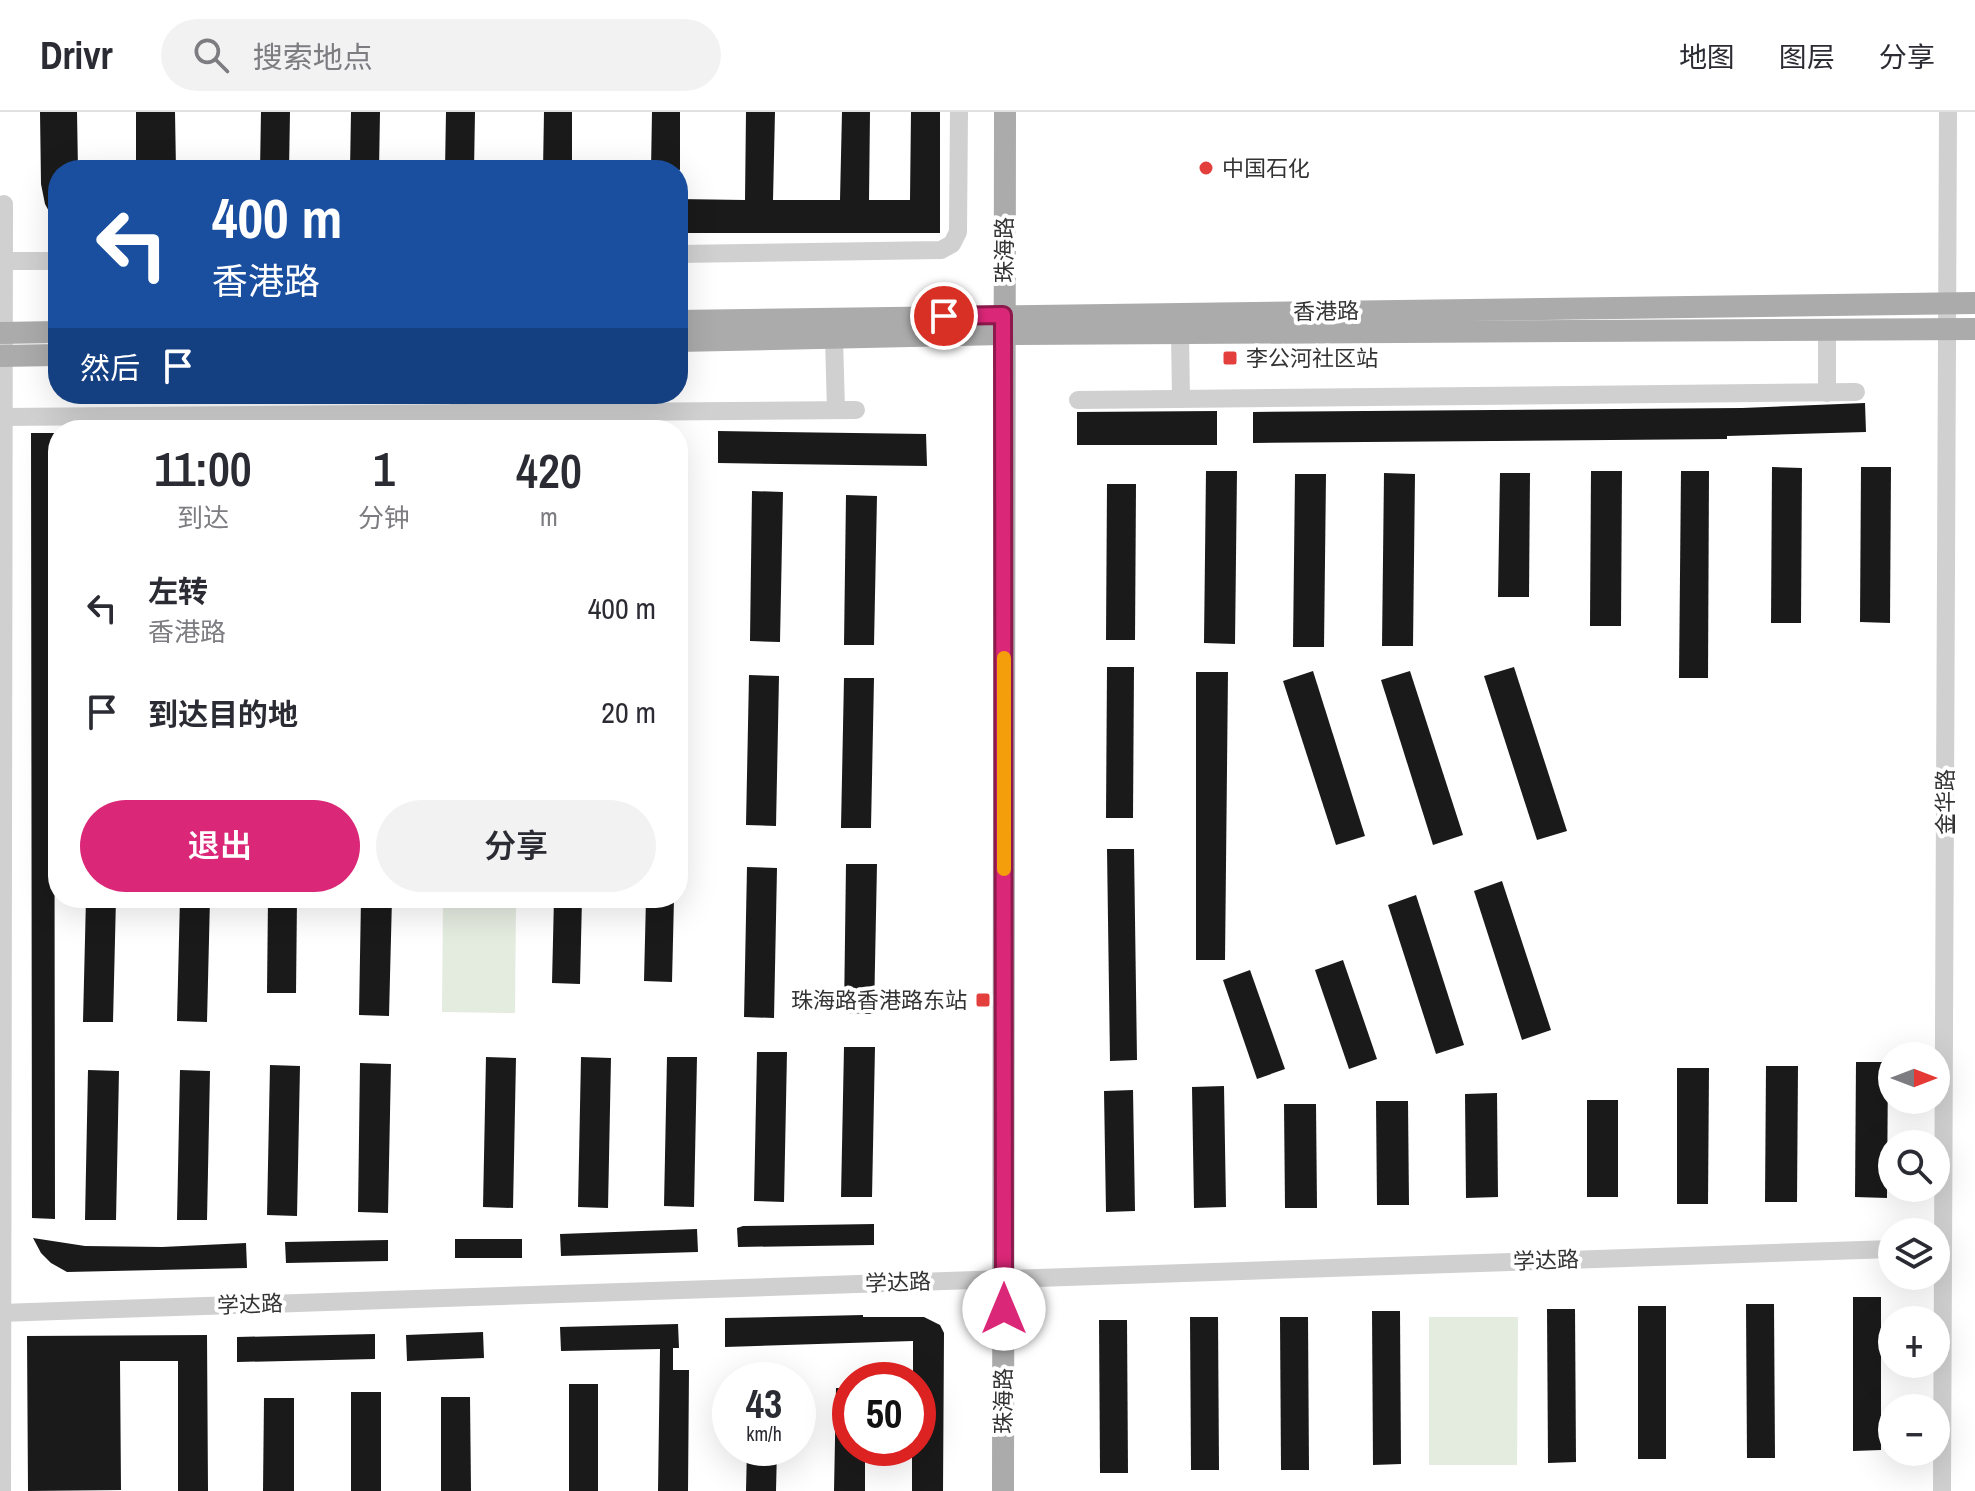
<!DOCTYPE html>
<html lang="zh">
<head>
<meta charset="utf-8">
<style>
	:root { --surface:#fff; --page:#f2f2f3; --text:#2b2b33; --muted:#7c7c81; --line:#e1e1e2; --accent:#db2777 }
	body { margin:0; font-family:"Archivo Narrow","Noto Sans SC",sans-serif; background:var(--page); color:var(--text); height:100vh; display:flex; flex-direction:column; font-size:30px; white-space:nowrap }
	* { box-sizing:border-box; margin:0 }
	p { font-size:26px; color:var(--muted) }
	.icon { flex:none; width:44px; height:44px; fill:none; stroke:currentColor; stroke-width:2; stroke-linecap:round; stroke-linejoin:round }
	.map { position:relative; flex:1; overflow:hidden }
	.sheet { position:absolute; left:48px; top:308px; width:640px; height:488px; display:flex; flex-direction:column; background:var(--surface); border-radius:32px; box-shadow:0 8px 32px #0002 }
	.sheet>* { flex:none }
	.hud { position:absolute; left:48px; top:48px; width:640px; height:244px; border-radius:32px; box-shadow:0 8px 32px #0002; background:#1a4fa0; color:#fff; overflow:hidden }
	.needle { width:52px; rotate:90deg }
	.tools { position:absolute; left:1878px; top:930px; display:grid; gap:16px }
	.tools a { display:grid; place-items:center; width:72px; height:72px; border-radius:50%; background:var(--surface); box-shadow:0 8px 32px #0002; font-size:40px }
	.speed { position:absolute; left:712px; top:1250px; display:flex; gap:16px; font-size:40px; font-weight:700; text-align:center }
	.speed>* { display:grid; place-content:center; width:104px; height:104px; border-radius:50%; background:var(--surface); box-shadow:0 8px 32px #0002; line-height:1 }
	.speed small { font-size:20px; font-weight:400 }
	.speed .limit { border:12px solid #d22; background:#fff; color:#111 }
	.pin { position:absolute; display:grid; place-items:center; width:68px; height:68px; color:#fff; margin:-34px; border:4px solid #fff; border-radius:50%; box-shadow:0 2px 8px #0007 }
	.me { position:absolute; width:88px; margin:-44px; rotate:0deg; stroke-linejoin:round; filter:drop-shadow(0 0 6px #0008) }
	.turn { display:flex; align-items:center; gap:28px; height:168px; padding:0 32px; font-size:36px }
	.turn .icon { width:104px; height:104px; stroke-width:2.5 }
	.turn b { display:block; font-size:56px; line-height:68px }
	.then { display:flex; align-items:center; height:76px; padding:0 32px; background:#0003; gap:16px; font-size:30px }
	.eta { display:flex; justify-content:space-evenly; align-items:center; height:136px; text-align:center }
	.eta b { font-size:48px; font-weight:600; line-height:56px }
	.cta { display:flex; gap:16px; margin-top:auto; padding:16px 32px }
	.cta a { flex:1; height:92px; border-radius:48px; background:var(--accent); color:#fff; font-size:32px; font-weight:600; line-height:92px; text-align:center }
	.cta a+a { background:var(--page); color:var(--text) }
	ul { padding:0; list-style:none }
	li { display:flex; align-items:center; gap:24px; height:104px; padding:0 32px }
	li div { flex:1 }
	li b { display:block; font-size:30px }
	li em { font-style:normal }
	header { display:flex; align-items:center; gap:48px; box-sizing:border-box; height:112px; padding:0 40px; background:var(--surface); border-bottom:2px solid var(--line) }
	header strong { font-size:38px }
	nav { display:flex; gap:44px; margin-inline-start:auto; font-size:28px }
	.search { width:560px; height:72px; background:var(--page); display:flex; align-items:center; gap:20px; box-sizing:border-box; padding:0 28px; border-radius:44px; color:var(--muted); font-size:30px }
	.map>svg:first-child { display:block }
</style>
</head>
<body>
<header>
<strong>Drivr</strong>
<div class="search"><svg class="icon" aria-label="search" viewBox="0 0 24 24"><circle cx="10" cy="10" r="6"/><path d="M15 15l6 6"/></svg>搜索地点</div>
<nav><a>地图</a><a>图层</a><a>分享</a></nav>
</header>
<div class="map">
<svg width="1975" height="1379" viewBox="0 0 1975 1379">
	<rect width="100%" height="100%" fill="#fff"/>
	<g fill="#e4ebdf">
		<path d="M443,786H516L515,901L442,900Z"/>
		<path d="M1429,1205H1518L1517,1353H1429Z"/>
	</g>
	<g fill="#1a1a1a">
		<path d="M40,0H77L78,58H58V116L45,92L41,72Z"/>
		<path d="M136,0H175L176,58H136Z"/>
		<path d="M261,0H290L289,58H260Z"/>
		<path d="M351,0H380L379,58H350Z"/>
		<path d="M446,0H475L474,58H445Z"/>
		<path d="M544,0H572V58H543Z"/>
		<path d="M652,0H680V58H651Z"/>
		<path d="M746,0H775L773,88H840L842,0H870L869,88H910L911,0H940V121H678V87L745,88Z"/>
		<path d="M1865,291L1866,320L1727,324V327L1253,331V300L1742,296Z"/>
		<path d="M1217,299V333H1077V300Z"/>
		<path d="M718,319L926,322L927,354L718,351Z"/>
		<path d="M31,321H58V348H54L55,1107L32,1106Z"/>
		<path d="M1772,355L1802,356L1801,511H1771Z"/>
		<path d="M1861,355H1891L1890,511L1860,510Z"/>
		<path d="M1206,359H1237L1235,532L1204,531Z"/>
		<path d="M1591,359H1622L1621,514H1590Z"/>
		<path d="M1681,359H1709L1708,566H1679Z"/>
		<path d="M1384,361L1415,362L1413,534H1382Z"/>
		<path d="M1500,361H1530L1529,485H1498Z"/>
		<path d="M1295,362H1326L1324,535H1293Z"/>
		<path d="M1107,372H1136L1135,528H1106Z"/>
		<path d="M752,379L783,380L780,530L750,529Z"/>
		<path d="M846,383L877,384L874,533H844Z"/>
		<path d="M1107,555H1134L1133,706H1106Z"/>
		<path d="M1514,555L1567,719L1537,728L1484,564Z"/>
		<path d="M1313,559L1365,724L1336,733L1283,569Z"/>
		<path d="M1410,559L1463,723L1433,733L1381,568Z"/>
		<path d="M1196,560H1228L1225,848H1196Z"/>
		<path d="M749,563L779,564L776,714L746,713Z"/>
		<path d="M844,566H874L871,716H841Z"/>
		<path d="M1107,737H1134L1137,948L1110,949Z"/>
		<path d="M846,752H877L874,902L844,901Z"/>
		<path d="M747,755L777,756L774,906L744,905Z"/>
		<path d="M1502,769L1551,918L1522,928L1474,779Z"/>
		<path d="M1416,783L1464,933L1436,942L1388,793Z"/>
		<path d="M86,786H116L113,910H83Z"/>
		<path d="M180,786H210L207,910L177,909Z"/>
		<path d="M268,786H297L296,881H267Z"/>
		<path d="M361,786H392L389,904L359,903Z"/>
		<path d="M554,786H582L580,872L552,871Z"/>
		<path d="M646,786H674L672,870L644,869Z"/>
		<path d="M1343,848L1377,947L1349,957L1315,858Z"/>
		<path d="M1250,858L1285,957L1257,967L1223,868Z"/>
		<path d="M844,935H875L872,1085H841Z"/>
		<path d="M757,940H787L784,1090L754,1089Z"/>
		<path d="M486,945L516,946L513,1096L483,1095Z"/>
		<path d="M581,945L611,946L608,1096L578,1095Z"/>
		<path d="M667,945H697L694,1095L664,1094Z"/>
		<path d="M1856,950H1888L1887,1086L1855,1085Z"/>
		<path d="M360,951L391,952L388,1101L358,1100Z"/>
		<path d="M270,953L300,954L297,1104L267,1103Z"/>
		<path d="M1766,954H1798L1797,1090H1765Z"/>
		<path d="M1677,956H1709L1708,1092H1677Z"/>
		<path d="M88,958L119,959L116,1108H85Z"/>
		<path d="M180,958L210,959L207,1108H177Z"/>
		<path d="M1224,974L1226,1095L1194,1096L1192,975Z"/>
		<path d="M1133,978L1135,1099L1106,1100L1104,979Z"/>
		<path d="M1497,981L1498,1085L1466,1086L1465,982Z"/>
		<rect x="1587" y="988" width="31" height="97"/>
		<path d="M1376,989H1408L1409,1093H1377Z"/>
		<path d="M1284,992H1316L1317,1096H1285Z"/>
		<path d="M874,1112V1133L738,1135L737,1116L743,1114Z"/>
		<path d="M697,1117L698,1140L561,1144L560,1122Z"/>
		<path d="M33,1126L85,1134L162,1135L246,1131L247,1156L67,1160L51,1151L41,1141Z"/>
		<rect x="455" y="1127" width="67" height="19"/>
		<path d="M388,1128V1149L286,1151L285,1130Z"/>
		<path d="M1853,1185H1881V1338L1853,1339Z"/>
		<path d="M1746,1192H1774L1775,1346H1747Z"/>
		<rect x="1638" y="1194" width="28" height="153"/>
		<path d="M1547,1197H1575L1576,1350L1548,1351Z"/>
		<path d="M1372,1199H1400L1401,1352L1373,1353Z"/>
		<path d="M863,1203V1205H924L940,1213L944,1221L943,1379H912V1336H918V1268H913V1229L725,1235V1206Z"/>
		<path d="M1190,1205H1218L1219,1358H1191Z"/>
		<path d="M1280,1205H1308L1309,1358H1281Z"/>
		<path d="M1099,1208H1127L1128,1361H1100Z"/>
		<path d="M678,1212L679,1236H673V1258H689L688,1379H658L660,1237L561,1239L560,1215Z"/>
		<path d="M483,1220L484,1246L407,1249L406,1223Z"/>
		<path d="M375,1222V1247L237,1250V1225Z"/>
		<path d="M207,1223L208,1379H178V1249H120L121,1378L28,1379L27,1224Z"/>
		<rect x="569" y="1272" width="29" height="107"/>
		<path d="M836,1276H850V1336H865V1379H834Z"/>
		<rect x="351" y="1280" width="30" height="99"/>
		<path d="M441,1285H470L471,1379H441Z"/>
		<path d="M264,1286H294V1379H263Z"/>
		<path d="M747,1336H777L776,1379H746Z"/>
	</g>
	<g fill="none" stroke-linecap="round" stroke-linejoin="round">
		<g stroke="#d0d0d0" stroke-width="18">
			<path d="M678,142L941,138L952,132L958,120L959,0"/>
			<path d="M0,149H58"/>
			<path d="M1827,217V281"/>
			<path d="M1180,221L1181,287"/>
			<path d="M834,226L836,298"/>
			<path d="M1078,288L1856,280"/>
			<path d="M2,305L856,298"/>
			<path d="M459,318V282"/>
			<path d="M0,1201L1892,1137"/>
			<path d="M2,1379L4,92"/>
			<path d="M1942,1379L1948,0"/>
		</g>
		<g stroke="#ababab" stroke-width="22">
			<path d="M678,209L1975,191"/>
			<path d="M0,221L58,220"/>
			<path d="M678,229L1003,222L1975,217"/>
			<path d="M0,244L58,243"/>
			<path d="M1003,1379L1005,0"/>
		</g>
	</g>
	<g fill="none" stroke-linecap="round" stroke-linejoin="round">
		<g stroke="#8e194d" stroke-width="20">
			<path id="route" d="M944,204L1003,203L1004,1197"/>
		</g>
		<use href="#route" stroke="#db2777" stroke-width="14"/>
		<path stroke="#f59e0b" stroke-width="14" d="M1004,546V757"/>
	</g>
	<g fill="#e23f3d" stroke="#fff" stroke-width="3">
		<circle cx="1206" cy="56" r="8"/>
		<rect x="1222" y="238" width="16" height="16" rx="4"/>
		<rect x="975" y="880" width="16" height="16" rx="4"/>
	</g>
	<g text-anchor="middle" stroke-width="8" stroke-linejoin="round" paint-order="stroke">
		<g font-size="22" fill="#333" stroke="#fff" text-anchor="start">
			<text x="1222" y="64">中国石化</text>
			<text x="1246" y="254">李公河社区站</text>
			<text x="967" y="896" text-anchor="end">珠海路香港路东站</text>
		</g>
		<g font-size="22" fill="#333" stroke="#fff">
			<text transform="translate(1004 138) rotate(-90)" y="8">珠海路</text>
			<text transform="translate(1326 199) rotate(-1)" y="8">香港路</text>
			<text transform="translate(1945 690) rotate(-90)" y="8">金华路</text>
			<text transform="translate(1546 1148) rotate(-2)" y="8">学达路</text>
			<text transform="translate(898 1170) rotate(-2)" y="8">学达路</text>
			<text transform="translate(250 1192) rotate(-2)" y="8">学达路</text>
			<text transform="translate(1003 1289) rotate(-90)" y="8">珠海路</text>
		</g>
	</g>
</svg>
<div class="tools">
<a><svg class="needle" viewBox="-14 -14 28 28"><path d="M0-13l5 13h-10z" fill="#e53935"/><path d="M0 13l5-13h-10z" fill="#7c7c81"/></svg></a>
<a><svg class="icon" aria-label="search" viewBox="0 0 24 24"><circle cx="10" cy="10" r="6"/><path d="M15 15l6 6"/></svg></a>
<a><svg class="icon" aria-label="layers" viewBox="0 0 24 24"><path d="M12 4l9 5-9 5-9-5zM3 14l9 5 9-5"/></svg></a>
<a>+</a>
<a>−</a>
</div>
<div class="speed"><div>43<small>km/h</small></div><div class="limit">50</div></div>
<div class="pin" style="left:944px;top:204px;background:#d93025"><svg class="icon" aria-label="arrive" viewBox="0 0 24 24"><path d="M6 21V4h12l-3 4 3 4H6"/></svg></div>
<svg class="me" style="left:1004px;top:1197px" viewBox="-20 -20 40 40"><circle r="19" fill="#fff"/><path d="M0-13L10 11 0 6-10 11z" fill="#db2777"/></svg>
<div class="hud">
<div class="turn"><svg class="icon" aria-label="left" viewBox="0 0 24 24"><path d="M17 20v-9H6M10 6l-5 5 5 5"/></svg><div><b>400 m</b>香港路</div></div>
<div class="then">然后<svg class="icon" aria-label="arrive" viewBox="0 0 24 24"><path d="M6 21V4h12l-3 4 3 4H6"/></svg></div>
</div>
<section class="sheet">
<div class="eta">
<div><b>11:00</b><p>到达</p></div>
<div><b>1</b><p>分钟</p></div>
<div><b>420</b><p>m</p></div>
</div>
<ul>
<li><svg class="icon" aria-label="left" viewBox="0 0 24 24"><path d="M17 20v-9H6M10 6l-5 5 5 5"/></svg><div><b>左转</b><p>香港路</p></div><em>400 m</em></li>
<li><svg class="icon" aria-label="arrive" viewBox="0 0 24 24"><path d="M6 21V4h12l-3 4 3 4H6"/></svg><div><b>到达目的地</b></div><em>20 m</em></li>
</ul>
<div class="cta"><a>退出</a><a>分享</a></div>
</section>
</div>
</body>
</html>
